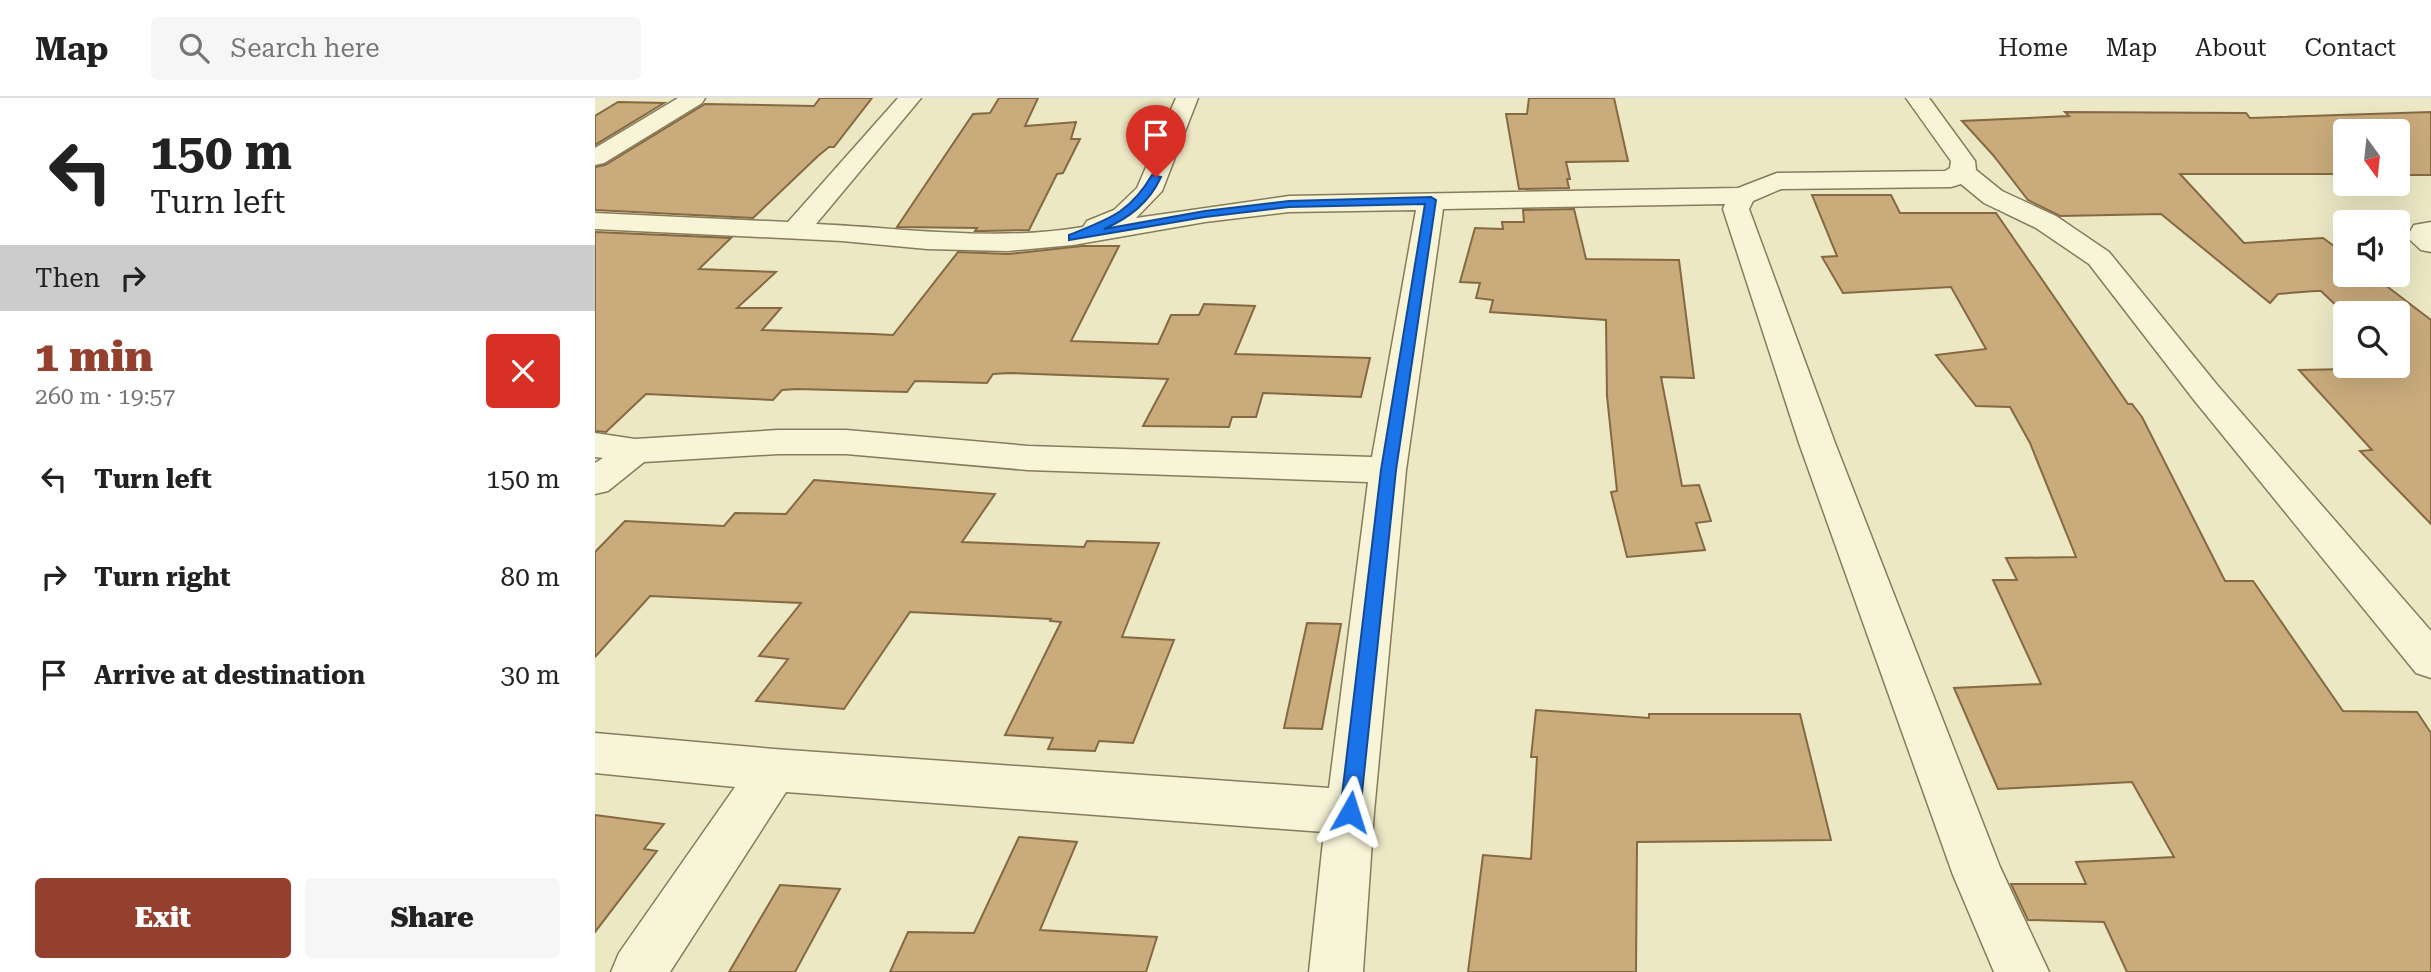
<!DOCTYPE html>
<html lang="en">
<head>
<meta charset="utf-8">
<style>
	:root { --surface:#fff; --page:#f6f6f6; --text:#222; --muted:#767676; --line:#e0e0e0; --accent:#93412e }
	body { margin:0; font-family:"Roboto Serif",serif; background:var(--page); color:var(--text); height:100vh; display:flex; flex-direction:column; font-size:26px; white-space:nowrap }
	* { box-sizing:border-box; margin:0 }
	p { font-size:23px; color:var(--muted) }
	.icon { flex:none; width:38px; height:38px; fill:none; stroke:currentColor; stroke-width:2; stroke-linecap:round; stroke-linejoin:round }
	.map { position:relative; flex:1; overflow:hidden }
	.details { display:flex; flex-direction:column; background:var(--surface); width:595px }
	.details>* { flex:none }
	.hud { background:#fff; color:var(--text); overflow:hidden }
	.needle { width:46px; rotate:165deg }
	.tools { position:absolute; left:1738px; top:21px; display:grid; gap:14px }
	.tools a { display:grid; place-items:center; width:77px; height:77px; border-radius:7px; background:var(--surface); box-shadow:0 7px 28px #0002; font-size:35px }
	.pin { position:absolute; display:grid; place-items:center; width:60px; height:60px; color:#fff; margin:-72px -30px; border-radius:50% 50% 50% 0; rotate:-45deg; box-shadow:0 0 7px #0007 }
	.pin .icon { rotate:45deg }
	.me { position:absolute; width:77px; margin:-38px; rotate:6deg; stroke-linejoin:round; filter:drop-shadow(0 0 5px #0008) }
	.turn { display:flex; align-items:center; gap:24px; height:147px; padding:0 35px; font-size:32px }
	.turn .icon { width:91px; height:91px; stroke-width:2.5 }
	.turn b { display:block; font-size:49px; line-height:60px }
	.then { display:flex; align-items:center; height:66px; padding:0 35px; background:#0003; gap:14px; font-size:26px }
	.round { display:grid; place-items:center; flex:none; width:74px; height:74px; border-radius:7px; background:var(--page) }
	.headline { display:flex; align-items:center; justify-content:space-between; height:119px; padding:0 35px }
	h1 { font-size:42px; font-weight:800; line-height:52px; color:var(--accent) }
	.button { display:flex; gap:14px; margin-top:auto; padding:14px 35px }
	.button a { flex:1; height:80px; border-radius:7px; background:var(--accent); color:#fff; font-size:28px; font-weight:800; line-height:80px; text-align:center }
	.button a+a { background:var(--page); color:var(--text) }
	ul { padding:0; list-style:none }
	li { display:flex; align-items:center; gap:21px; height:98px; padding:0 35px }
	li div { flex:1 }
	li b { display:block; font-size:26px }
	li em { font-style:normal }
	header { display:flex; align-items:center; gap:42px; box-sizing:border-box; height:98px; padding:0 35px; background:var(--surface); border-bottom:2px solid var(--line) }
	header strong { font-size:33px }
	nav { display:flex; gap:38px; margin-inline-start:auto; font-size:24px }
	.search { width:490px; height:63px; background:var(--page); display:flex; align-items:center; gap:18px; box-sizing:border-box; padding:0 24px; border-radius:7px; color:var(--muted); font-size:26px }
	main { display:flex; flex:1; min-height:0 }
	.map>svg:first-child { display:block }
</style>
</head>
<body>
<header>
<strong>Map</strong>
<div class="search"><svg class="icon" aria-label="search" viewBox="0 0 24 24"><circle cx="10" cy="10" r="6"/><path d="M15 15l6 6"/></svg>Search here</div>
<nav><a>Home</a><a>Map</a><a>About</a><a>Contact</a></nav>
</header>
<main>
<section class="details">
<div class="hud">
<div class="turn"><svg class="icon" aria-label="left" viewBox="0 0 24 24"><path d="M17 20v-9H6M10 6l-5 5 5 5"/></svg><div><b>150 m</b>Turn left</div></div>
<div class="then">Then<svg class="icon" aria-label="right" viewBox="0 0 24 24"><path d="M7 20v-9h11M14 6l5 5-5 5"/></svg></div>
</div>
<div class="headline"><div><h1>1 min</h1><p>260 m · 19:57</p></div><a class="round" style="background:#d93025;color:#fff"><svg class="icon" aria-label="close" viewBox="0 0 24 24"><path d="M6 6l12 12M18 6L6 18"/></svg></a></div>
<ul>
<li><svg class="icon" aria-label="left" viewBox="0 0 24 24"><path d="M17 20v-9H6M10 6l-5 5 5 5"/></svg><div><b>Turn left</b></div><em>150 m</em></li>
<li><svg class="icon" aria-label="right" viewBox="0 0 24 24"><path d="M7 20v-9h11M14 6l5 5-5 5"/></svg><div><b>Turn right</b></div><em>80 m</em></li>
<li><svg class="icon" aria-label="arrive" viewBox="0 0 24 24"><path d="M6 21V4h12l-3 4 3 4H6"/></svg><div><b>Arrive at destination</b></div><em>30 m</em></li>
</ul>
<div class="button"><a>Exit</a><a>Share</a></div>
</section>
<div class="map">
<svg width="1836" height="874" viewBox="0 0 1836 874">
	<rect width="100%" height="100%" fill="#ece8c4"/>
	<g fill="#c9ab7c" stroke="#856942" stroke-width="2">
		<path d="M225,0H277L239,49H234L223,58L158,120L0,112V69L10,67L110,6L219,8Z"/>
		<path d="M404,0H443L430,28L481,24L476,41H485L468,75L462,76L434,132L388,133H380L382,130L302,129L378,16L395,15Z"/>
		<path d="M934,0H1019L1033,63L971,64L975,81H972L974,90L924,91L911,16H932Z"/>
		<path d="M23,4L69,5L0,47V18Z"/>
		<path d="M1470,14L1651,15L1655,20L1836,14V77H1802V33H1750V76H1585L1649,145L1728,140L1750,156V177H1777L1836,222V426L1765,353L1777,352L1704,272L1807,270L1802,266V215L1750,216L1726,193H1720L1683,196L1675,205L1566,116L1465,118L1433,102L1398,57L1367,23L1474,18Z"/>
		<path d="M1217,97H1296L1305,115H1401L1533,306H1537L1547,319L1630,483H1658L1748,613L1822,614L1836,635V874H1532L1509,824L1433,822L1416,786H1491L1481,764L1579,759L1537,684L1403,691L1359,590L1446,586L1398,482H1422L1411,460L1481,459L1435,345L1415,309L1381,308L1341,257L1391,251L1356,189L1248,195L1227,159L1242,158Z"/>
		<path d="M979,111L991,161L1084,162L1099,280L1066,279L1087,388L1104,387L1116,423L1101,425L1110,452L1032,459L1016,394L1022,393L1012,298L1011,222L895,214L898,202L881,200L885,185L865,184L880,130L908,131L907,124H929L928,112Z"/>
		<path d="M0,134L136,140L104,171L181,174L142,210H186L167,232L278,236L298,237L363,154L413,156L487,148H524L476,243L563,246L576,217H604L609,206L660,208L640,256L775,260L766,299L668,295L661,319H637L634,329L548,328L573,281L414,275L398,276L392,285L320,283L312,294L202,291L187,292L178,302L51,296L11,334L0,333Z"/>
		<path d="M219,382L400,396L367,444L489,449L492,443L564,445L527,539L579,542L538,645L504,643L500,653L453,651L458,640L410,637L466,524L455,523L456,521L315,514L249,611L161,603L193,561L164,558L206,505L55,498L0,559V454L30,423L129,428L140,415L191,416Z"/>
		<path d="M712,525L746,526L727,631L689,630Z"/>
		<path d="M941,612L1054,620V616H1205L1236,742L1042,744L1041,874H873L888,757L936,761L942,659H936Z"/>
		<path d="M0,717L69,726L49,751L62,753L0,834Z"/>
		<path d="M424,739L482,744L445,832L562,839L551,874H295L313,834L379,835Z"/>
		<path d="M185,787L245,791L200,874H134Z"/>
	</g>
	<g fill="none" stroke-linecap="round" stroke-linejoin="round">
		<g stroke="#867b5b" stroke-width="3">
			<g id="minor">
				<path d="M83,0H110L107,5L9,65L0,67V50Z"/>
				<path d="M303,0H326L221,126C310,130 399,144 488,129L492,123L519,112L542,90L581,0H603L567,93L541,120L694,98L1143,90L1182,75L1350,73L1355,70L1356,63L1311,0H1334L1380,63L1381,72L1407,93L1461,118L1514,154L1623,288L1836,533V580L1821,575L1599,302L1494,166L1441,130L1389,105L1366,86L1356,89L1186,91L1158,103L1154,111L1240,345L1405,769L1454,874H1399L1358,777L1204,345L1128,111L1130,106L848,111L811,372L779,714L768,874H714L729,734L191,694L75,874H16L24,855L140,689L0,675V635L179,651L734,690L773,384L433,372L251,356H183L49,364L13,393L0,396V365L8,360L0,359V335L40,341L183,332H251L433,348L777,359L821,112L694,114L610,124L478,147L413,153L332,151L247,143L0,131V115L193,124Z"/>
				<path d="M1836,124V154L1826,152L1812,139L1819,127Z"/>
			</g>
		</g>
		<use href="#minor" fill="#f7f4d7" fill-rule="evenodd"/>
	</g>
	<path fill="#1a73e8" stroke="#114b97" stroke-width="2" d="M557,77L566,79C554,105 534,120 509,131L610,113L694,103L836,99L841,102L801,372L765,714L762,721L755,723L747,721L745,714L786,372L830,106L694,109L610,119L474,142V137C513,121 534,116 557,77Z"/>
</svg>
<div class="tools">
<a><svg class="needle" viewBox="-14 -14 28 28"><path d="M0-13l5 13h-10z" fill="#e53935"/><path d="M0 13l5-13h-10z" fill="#767676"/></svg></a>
<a><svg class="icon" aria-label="sound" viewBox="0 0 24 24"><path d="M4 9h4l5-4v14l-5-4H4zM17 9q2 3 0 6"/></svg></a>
<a><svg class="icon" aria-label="search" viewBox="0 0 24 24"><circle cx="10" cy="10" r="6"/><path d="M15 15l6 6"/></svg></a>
</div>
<div class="pin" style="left:561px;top:79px;background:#d93025"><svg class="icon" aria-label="arrive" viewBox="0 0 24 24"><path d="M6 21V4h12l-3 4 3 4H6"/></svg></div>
<svg class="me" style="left:755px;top:714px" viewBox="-20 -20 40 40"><path d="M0-17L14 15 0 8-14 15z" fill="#1a73e8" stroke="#fff" stroke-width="4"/></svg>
</div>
</main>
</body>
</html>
